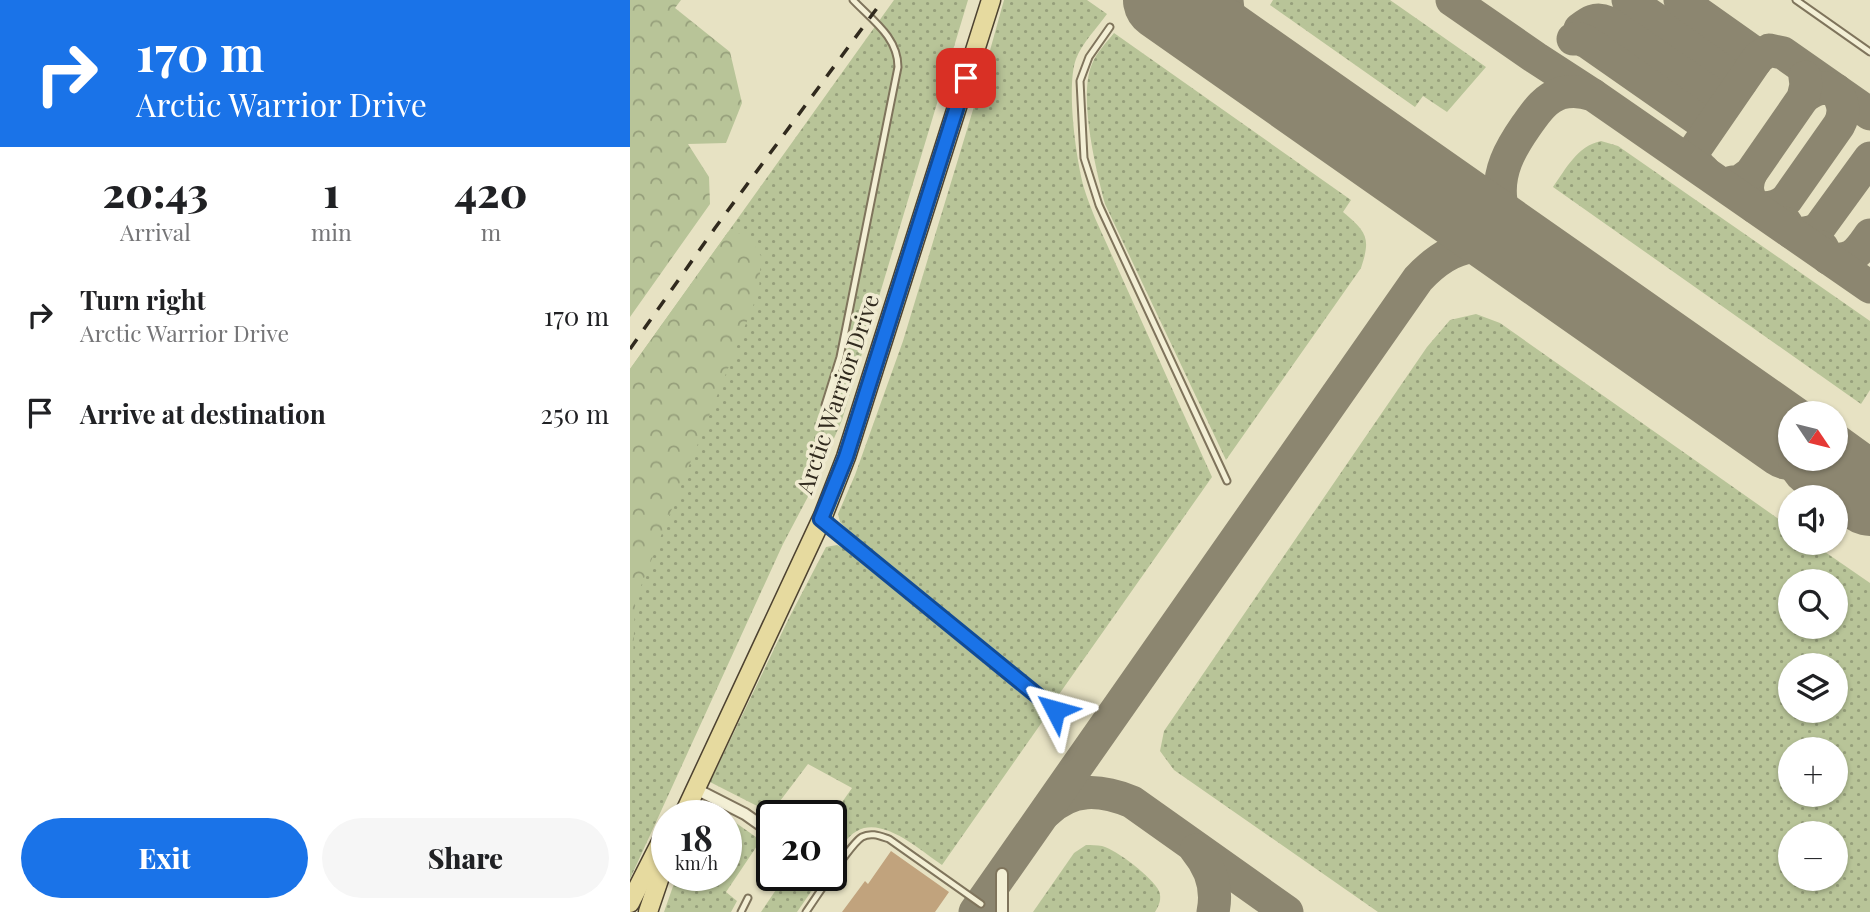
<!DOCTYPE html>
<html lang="en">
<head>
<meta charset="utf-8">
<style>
	:root { --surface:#fff; --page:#f6f6f6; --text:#202124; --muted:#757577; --accent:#1a73e8 }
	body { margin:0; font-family:"Playfair Display",serif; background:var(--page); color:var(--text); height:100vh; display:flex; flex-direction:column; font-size:26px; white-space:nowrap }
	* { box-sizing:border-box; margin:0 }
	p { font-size:23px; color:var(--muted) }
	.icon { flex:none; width:38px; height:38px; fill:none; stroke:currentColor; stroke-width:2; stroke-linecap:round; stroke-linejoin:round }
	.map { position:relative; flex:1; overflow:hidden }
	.side { display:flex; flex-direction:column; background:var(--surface); width:630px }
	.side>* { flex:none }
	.hud { background:#1a73e8; color:#fff; overflow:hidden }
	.needle { width:46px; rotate:125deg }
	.tools { position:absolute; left:1148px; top:401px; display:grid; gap:14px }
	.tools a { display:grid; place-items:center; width:70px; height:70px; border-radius:50%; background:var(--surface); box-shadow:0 2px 5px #0004; font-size:35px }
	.speed { position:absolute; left:21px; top:800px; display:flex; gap:14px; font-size:35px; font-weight:700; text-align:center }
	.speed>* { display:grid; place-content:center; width:91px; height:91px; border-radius:50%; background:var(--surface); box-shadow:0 2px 5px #0004; line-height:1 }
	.speed small { font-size:18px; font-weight:400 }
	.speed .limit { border:4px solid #111; border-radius:10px; background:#fff; color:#111 }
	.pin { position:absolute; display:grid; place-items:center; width:60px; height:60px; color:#fff; margin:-30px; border-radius:14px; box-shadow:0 4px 10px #0006 }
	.me { position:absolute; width:77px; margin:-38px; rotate:309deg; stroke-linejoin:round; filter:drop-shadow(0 0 5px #0008) }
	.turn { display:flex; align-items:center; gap:24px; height:147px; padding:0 21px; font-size:32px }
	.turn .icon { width:91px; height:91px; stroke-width:2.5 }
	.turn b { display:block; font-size:49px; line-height:60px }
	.eta { display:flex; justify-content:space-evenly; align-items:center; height:119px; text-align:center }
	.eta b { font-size:42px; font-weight:800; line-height:49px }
	.button { display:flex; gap:14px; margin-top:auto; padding:14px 21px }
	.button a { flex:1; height:80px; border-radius:42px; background:var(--accent); color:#fff; font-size:28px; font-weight:800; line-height:80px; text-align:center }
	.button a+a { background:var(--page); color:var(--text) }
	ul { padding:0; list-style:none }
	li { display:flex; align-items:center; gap:21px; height:98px; padding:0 21px }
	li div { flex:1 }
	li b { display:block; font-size:26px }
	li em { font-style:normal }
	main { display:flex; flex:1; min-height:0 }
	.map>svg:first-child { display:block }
</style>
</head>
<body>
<main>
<section class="side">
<div class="hud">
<div class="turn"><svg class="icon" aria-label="right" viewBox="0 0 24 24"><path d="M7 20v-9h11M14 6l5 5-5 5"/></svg><div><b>170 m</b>Arctic Warrior Drive</div></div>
</div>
<div class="eta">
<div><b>20:43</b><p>Arrival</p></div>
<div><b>1</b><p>min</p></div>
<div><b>420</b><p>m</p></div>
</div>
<ul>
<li><svg class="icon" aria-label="right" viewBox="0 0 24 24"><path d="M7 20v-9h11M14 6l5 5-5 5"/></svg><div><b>Turn right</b><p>Arctic Warrior Drive</p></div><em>170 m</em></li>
<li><svg class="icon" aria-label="arrive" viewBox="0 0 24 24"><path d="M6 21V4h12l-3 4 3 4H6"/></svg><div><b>Arrive at destination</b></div><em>250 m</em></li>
</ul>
<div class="button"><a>Exit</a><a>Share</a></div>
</section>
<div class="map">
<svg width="1240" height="912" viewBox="0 0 1240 912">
	<defs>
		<pattern id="grass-dots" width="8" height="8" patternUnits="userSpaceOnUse" patternTransform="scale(1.75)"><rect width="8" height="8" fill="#b8c498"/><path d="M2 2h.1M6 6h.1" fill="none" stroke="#969f7b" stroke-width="1.8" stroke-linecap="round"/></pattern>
		<pattern id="forest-crowns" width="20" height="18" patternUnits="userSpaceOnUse" patternTransform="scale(1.75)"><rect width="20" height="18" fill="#b8c498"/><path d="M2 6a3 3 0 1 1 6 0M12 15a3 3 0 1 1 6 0" fill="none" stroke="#969f7b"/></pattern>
	</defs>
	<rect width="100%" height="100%" fill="#e7e2c3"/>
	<g fill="url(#grass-dots)" fill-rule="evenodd">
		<path d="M264,0H338L212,420L181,491L153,544L0,879V369Z"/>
		<path d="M374,0H457L477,14C467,28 452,43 446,59C436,86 446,160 454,188C457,198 461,208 465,218L582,477L425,700L220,532L210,522L208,514L225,475L273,341L349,90Z"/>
		<path d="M643,0H760L856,67L817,112L793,96L785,107L640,5Z"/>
		<path d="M484,33L721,200L713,212C737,232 741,238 731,268L596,460L475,204C466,170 448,96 462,64C466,53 477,42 484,33Z"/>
		<path d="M971,141L988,146L1240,321V390L1231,404L923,187C936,169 947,146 971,141Z"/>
		<path d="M846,314L870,323L1160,527V542L1182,543L1240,583V912H748L544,770L530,751L534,731L797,347L820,320ZM1160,581H1206V626H1160ZM1160,665H1206V710H1160ZM1160,749H1206V794H1160ZM1206,833V878H1160V833Z"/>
		<path d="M207,545L215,549L417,715L312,865C291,851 253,816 227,831C216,837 209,850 201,860V818L222,788L178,764L141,813L80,782L159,618L196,547Z"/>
		<path d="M96,816L126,837L127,846L96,892L107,901L101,912H34L47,875H96Z"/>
		<path d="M456,845C461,845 467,845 472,846C487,850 522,877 529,891C532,899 529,905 525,912H403L444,853Z"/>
		<path d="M156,875H168L185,886L167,912H131Z"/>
	</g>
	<g fill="url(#forest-crowns)">
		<path d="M0,0H51L45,8L100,52L112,103L96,143L58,144L79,177L80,204L0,317Z"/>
		<path d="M98,232L117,234L131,256L129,291L5,601L3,662L0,676V369Z"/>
	</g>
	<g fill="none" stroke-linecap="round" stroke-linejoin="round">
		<g stroke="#8c8670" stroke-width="33">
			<path d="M597,0C598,26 611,46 628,66"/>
			<path d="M822,0L906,58L963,95"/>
			<path d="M998,0L1104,73L1111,82"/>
			<path d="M1050,0L1122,51L1126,61"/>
			<path d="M950,29C959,22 966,17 977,22L1090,99L1092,109"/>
			<path d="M943,39H950L957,42L1073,123L1076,132"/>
			<path d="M1074,171C1067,164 1061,159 1066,148L1128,58L1139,50L1153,53L1240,114"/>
			<path d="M1121,173C1115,187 1117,195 1125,207C1137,209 1148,208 1157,199L1209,125C1216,112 1213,103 1206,90C1193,86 1184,89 1173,98"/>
			<path d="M1102,182L1110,181L1121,173L1173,98L1176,85L1175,77"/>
			<path d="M1156,223L1161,232C1171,234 1179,234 1189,228L1240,158"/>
			<path d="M1192,247L1198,258C1222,263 1228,252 1240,235"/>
			<path d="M908,260C889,244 876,226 871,201C867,172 880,149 896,126C906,112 914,99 931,93C943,90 952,91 963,95L1240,287"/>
			<path d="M416,812C442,787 470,789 502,802L657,912"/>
			<path d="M566,850C581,868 588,888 583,912"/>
			<path d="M345,912L788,279C826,238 857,240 906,260"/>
		</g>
		<g stroke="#8c8670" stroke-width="82">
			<path d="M534,0L1160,439"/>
			<path d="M1189,458L1240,495"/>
		</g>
	</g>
	<path fill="#c1a37d" d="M261,851L319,892L305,912H212L235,881L238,884Z"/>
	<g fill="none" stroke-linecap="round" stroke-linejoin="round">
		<g stroke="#7f745c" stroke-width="9">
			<g id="service">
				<path d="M1166,0L1240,52"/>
				<path d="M480,27L459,57L450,81L454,158L469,205L597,481"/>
				<path d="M195,405L210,357L268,67C268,37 242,20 223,0"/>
				<path d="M194,522L425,710"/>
				<path d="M184,875L196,884"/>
				<path d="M111,912L118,898"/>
				<path d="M176,912C186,898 220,844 232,837C241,832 250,836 259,839L351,904"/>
			</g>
		</g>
		<g stroke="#7f745c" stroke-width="14">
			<g id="minor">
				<path d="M64,788L115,814L142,833"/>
				<path d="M372,912V874"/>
			</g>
		</g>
		<g stroke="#4d4230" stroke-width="21">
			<g id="primary">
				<path d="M53,816L193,516L216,457L361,0"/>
				<path d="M0,903L37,830"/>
				<path d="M18,912L37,856"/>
			</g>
		</g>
		<use href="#service" stroke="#f3efd5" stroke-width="5"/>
		<use href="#minor" stroke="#f3efd5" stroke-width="10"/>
		<use href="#primary" stroke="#e6da9f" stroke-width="18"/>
		<path stroke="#312a1e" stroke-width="3.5" stroke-dasharray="12 12" stroke-linecap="butt" d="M0,349L85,228L253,0"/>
	</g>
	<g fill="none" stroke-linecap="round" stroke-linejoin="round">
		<g stroke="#114b97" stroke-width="18">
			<path id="route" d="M336,78L216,457L191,519L425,710"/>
		</g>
		<use href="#route" stroke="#1a73e8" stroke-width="12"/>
	</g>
	<g text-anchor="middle" stroke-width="7" stroke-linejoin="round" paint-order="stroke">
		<g font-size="23" fill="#312a1e" stroke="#f0ebd1">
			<text transform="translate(208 394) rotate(-71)" y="8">Arctic Warrior Drive</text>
		</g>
	</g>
</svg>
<div class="tools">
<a><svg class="needle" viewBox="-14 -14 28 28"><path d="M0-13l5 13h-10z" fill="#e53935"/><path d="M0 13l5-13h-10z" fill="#757577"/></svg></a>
<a><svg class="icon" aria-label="sound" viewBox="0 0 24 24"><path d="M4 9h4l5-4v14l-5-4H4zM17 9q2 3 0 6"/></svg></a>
<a><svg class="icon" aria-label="search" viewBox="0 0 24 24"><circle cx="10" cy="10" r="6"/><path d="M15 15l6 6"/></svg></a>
<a><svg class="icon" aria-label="layers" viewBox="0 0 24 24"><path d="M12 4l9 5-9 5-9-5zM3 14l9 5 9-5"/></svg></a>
<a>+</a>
<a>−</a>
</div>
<div class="speed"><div>18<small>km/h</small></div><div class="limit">20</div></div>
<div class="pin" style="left:336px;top:78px;background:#d93025"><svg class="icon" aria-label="arrive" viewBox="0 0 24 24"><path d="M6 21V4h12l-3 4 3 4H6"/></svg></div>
<svg class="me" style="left:425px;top:710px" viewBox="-20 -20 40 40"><path d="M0-17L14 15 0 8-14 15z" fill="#1a73e8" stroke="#fff" stroke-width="4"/></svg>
</div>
</main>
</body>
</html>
